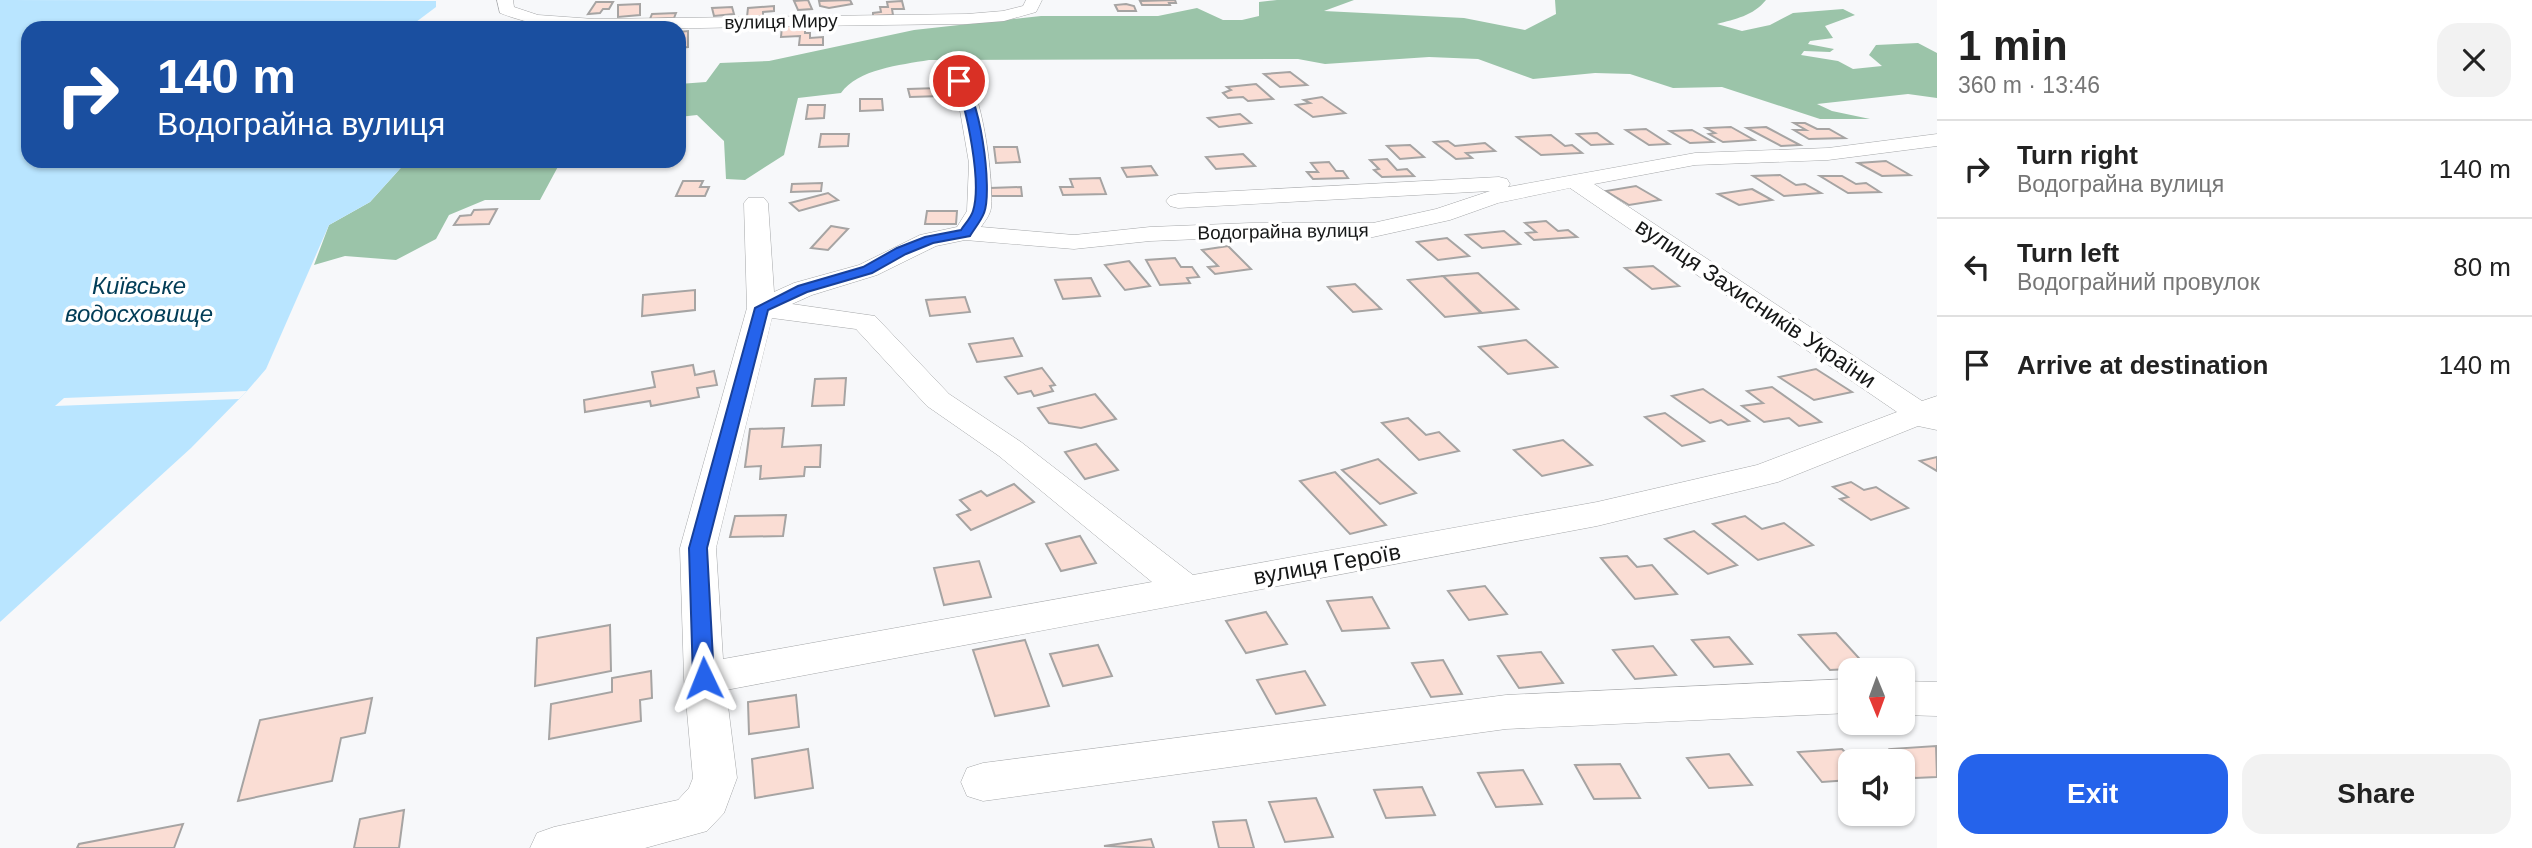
<!DOCTYPE html>
<html lang="en">
<head>
<meta charset="utf-8">
<style>
	:root { --surface:#fff; --page:#f2f2f2; --text:#222; --muted:#767676; --line:#e0e0e0; --accent:#2563eb }
	body { margin:0; font-family:Helvetica,sans-serif; background:var(--page); color:var(--text); height:100vh; display:flex; flex-direction:column; font-size:26px; white-space:nowrap }
	* { box-sizing:border-box; margin:0 }
	p { font-size:23px; color:var(--muted) }
	.icon { flex:none; width:38px; height:38px; fill:none; stroke:currentColor; stroke-width:2; stroke-linecap:round; stroke-linejoin:round }
	.map { position:relative; flex:1; overflow:hidden }
	.drawer { display:flex; flex-direction:column; background:var(--surface); width:595px }
	.drawer>* { flex:none }
	.guide { position:absolute; left:21px; top:21px; width:665px; height:147px; border-radius:21px; box-shadow:0 2px 5px #0004; background:#1a4fa0; color:#fff; overflow:hidden }
	.needle { width:46px; rotate:179deg }
	.fabs { position:absolute; left:1838px; top:658px; display:grid; gap:14px }
	.fabs a { display:grid; place-items:center; width:77px; height:77px; border-radius:14px; background:var(--surface); box-shadow:0 2px 5px #0004; font-size:35px }
	.pin { position:absolute; display:grid; place-items:center; width:60px; height:60px; color:#fff; margin:-30px; border:4px solid #fff; border-radius:50%; box-shadow:0 2px 7px #0007 }
	.me { position:absolute; width:77px; margin:-38px; rotate:358deg; stroke-linejoin:round; filter:drop-shadow(0 0 5px #0008) }
	.turn { display:flex; align-items:center; gap:24px; height:147px; padding:0 21px; font-size:32px }
	.turn .icon { width:91px; height:91px; stroke-width:2.5 }
	.turn b { display:block; font-size:49px; line-height:60px }
	.round { display:grid; place-items:center; flex:none; width:74px; height:74px; border-radius:21px; background:var(--page) }
	.headline { display:flex; align-items:center; justify-content:space-between; height:119px; padding:0 21px }
	h1 { font-size:42px; font-weight:600; line-height:52px }
	.action { display:flex; gap:14px; margin-top:auto; padding:14px 21px }
	.action a { flex:1; height:80px; border-radius:21px; background:var(--accent); color:#fff; font-size:28px; font-weight:600; line-height:80px; text-align:center }
	.action a+a { background:var(--page); color:var(--text) }
	ul { padding:0; list-style:none }
	li { display:flex; align-items:center; gap:21px; height:98px; padding:0 21px; border-top:2px solid var(--line) }
	li div { flex:1 }
	li b { display:block; font-size:26px }
	li em { font-style:normal }
	main { display:flex; flex:1; min-height:0 }
	.map>svg:first-child { display:block }
</style>
</head>
<body>
<main>
<div class="map">
<svg width="1937" height="848" viewBox="0 0 1937 848">
	<rect width="100%" height="100%" fill="#f7f8fa"/>
	<g fill="#9bc4a9">
		<path d="M1277,0H1354L1324,11L1464,18L1525,30L1556,14L1555,0H1766C1753,16 1735,19 1717,24L1742,31L1770,25L1793,13L1843,9L1855,15L1825,26L1833,38L1810,41L1808,44L1834,49L1830,52L1804,51L1801,55L1838,61L1853,69L1882,66L1869,55L1876,45L1918,43L1937,53V98L1908,94L1817,104L1832,111L1870,119H1820L1722,87L1673,88L1630,74L1595,73L1533,79L1478,59L1429,57L1325,64L1298,59L929,60C900,65 858,69 841,93L798,98L784,155L745,180L726,179L724,141L697,115L679,117V84L706,82L720,63L769,61L914,30L1041,16H1158L1197,8L1223,20H1242L1259,16V2Z"/>
		<path d="M407,161H561L540,200H485L449,215L436,239L396,260L345,256L314,265L329,225L370,202Z"/>
	</g>
	<path fill="#b9e5ff" d="M0,0L436,1V7L416,22L421,28H28V161H407L370,202L329,225L266,369L247,391L191,448L0,622Z"/>
	<path fill="#f7f8fa" d="M247,391L239,399L55,406L64,398Z"/>
	<g fill="#faddd4" stroke="#a6a4a3" stroke-width="2">
		<path d="M808,0L812,9L798,10L794,1Z"/>
		<path d="M850,0L852,4L829,8L820,6L819,1Z"/>
		<path d="M1175,0L1176,3H1169L1170,5H1142L1140,1Z"/>
		<path d="M902,1L904,9H892L893,15L873,16V13L881,12L880,7H888L887,2Z"/>
		<path d="M596,2H613L609,9H603L600,13L588,14Z"/>
		<path d="M640,4V15L618,17V5Z"/>
		<path d="M1126,4L1134,6L1136,11H1118L1115,5Z"/>
		<path d="M774,6V11L763,12V16L747,17L748,8Z"/>
		<path d="M732,7L734,14L714,16L712,8Z"/>
		<path d="M676,13L674,18L650,19L652,14Z"/>
		<path d="M782,26H805V33H810V38L823,37V45H799L800,36L781,37Z"/>
		<path d="M688,31V47L679,48V32Z"/>
		<path d="M1290,72L1307,85L1280,87L1264,74Z"/>
		<path d="M1256,84L1273,99L1248,101L1243,97L1228,98L1223,93L1231,90L1227,87Z"/>
		<path d="M939,88L941,96L910,97L908,89Z"/>
		<path d="M1322,97L1345,113L1313,117L1296,105L1310,103L1304,100Z"/>
		<path d="M860,99H882L883,110L860,111Z"/>
		<path d="M808,105H825L824,118L806,119Z"/>
		<path d="M1240,114L1251,123L1219,127L1208,118Z"/>
		<path d="M1794,123H1805L1817,129H1829L1845,138L1809,139L1794,130H1806Z"/>
		<path d="M1731,127L1754,140L1723,142L1709,134L1715,133L1706,128Z"/>
		<path d="M1766,127L1800,145L1781,146L1747,128Z"/>
		<path d="M1646,129L1669,144L1649,145L1626,130Z"/>
		<path d="M1692,130L1713,142L1690,143L1670,131Z"/>
		<path d="M1597,133L1612,144L1591,145L1577,134Z"/>
		<path d="M821,134H849L848,146L819,147Z"/>
		<path d="M1551,135L1565,146L1572,145L1582,153L1541,155L1517,137Z"/>
		<path d="M1448,141L1455,146L1485,143L1495,151L1466,153L1472,158L1456,159L1434,142Z"/>
		<path d="M1410,145L1424,157L1400,159L1387,146Z"/>
		<path d="M994,147H1017L1020,162L996,163Z"/>
		<path d="M1243,154L1255,166L1216,169L1206,157Z"/>
		<path d="M1387,159L1397,170L1407,169L1414,176L1382,177L1374,170L1379,169L1370,160Z"/>
		<path d="M1886,161L1910,175L1882,176L1858,163Z"/>
		<path d="M1329,162L1336,171H1343L1348,178L1313,179L1307,172H1318L1311,163Z"/>
		<path d="M1151,166L1157,175L1127,177L1122,168Z"/>
		<path d="M1780,175L1796,185L1805,184L1821,193L1784,196L1753,176Z"/>
		<path d="M1820,176H1842L1856,184L1866,183L1880,192L1848,193Z"/>
		<path d="M1100,178L1106,194L1063,195L1060,187H1073L1070,179Z"/>
		<path d="M683,181H703L700,187H709L705,196H676Z"/>
		<path d="M822,183L821,191L791,192L792,184Z"/>
		<path d="M1636,186L1660,200L1629,205L1606,191Z"/>
		<path d="M1021,187L1022,196H991L990,188Z"/>
		<path d="M1752,189L1772,200L1739,205L1718,194Z"/>
		<path d="M828,193L838,200L799,211L790,203Z"/>
		<path d="M497,209L489,224L454,225L460,216L471,215L474,210Z"/>
		<path d="M927,211H957L956,224H925Z"/>
		<path d="M1546,221L1558,231L1568,230L1577,237L1534,240L1526,233L1536,232L1525,223Z"/>
		<path d="M831,226L848,229L828,250L811,248Z"/>
		<path d="M1504,231L1520,244L1482,248L1466,235Z"/>
		<path d="M1447,238L1469,256L1438,260L1417,242Z"/>
		<path d="M1228,246L1251,269L1215,274L1208,267L1218,266L1202,250Z"/>
		<path d="M1175,258L1181,267H1192L1199,277L1187,278L1190,283L1160,285L1146,260Z"/>
		<path d="M1129,261L1150,286L1125,290L1105,265Z"/>
		<path d="M1653,266L1679,286L1652,289L1625,268Z"/>
		<path d="M1478,273L1518,309L1482,313L1443,276Z"/>
		<path d="M1443,276L1481,313L1445,317L1408,280Z"/>
		<path d="M1091,278L1100,296L1063,299L1055,280Z"/>
		<path d="M1355,284L1381,309L1353,312L1328,287Z"/>
		<path d="M695,290V310L642,316L643,295Z"/>
		<path d="M965,297L970,312L930,316L926,300Z"/>
		<path d="M1013,338L1022,356L977,362L969,344Z"/>
		<path d="M1526,340L1557,367L1508,374L1479,347Z"/>
		<path d="M693,365L695,375L714,371L717,385L697,388L699,397L651,406L650,401L585,412L584,400L655,387L652,372Z"/>
		<path d="M1042,368L1055,385L1050,386L1053,391L1034,396L1031,391L1018,394L1005,377Z"/>
		<path d="M1816,369L1852,392L1814,400L1779,377Z"/>
		<path d="M846,378L844,405L812,406L815,379Z"/>
		<path d="M1772,387L1821,422L1799,426L1789,418L1764,422L1742,406L1763,403L1747,391Z"/>
		<path d="M1703,389L1749,421L1728,425L1721,420L1710,423L1672,396Z"/>
		<path d="M1095,394L1116,419L1081,428L1049,423L1038,408Z"/>
		<path d="M1665,413L1704,441L1682,446L1645,417Z"/>
		<path d="M1408,418L1426,435L1439,432L1459,451L1419,460L1382,423Z"/>
		<path d="M784,428L782,447L821,445L820,467H805L804,476L760,479L761,466L745,467L750,429Z"/>
		<path d="M1563,440L1592,465L1542,476L1514,450Z"/>
		<path d="M1096,444L1118,470L1085,479L1065,452Z"/>
		<path d="M1937,457V471L1920,461Z"/>
		<path d="M1378,459L1416,493L1380,504L1342,470Z"/>
		<path d="M1335,472L1386,525L1350,534L1300,481Z"/>
		<path d="M1851,482L1864,490L1876,487L1908,508L1871,520L1840,499L1848,497L1833,487Z"/>
		<path d="M1014,484L1034,502L971,530L957,515L970,510L960,500L981,491L987,496Z"/>
		<path d="M786,515L783,536L730,537L735,516Z"/>
		<path d="M1745,516L1762,529L1784,523L1813,545L1758,560L1713,524Z"/>
		<path d="M1694,531L1737,565L1708,574L1665,539Z"/>
		<path d="M1080,536L1096,563L1061,571L1046,544Z"/>
		<path d="M1627,556L1637,567L1652,565L1677,594L1635,599L1601,558Z"/>
		<path d="M979,561L991,597L944,605L934,568Z"/>
		<path d="M1485,586L1507,614L1469,620L1448,591Z"/>
		<path d="M1372,597L1389,628L1342,631L1327,601Z"/>
		<path d="M1266,612L1287,644L1246,653L1226,621Z"/>
		<path d="M610,625L611,671L535,686L537,638Z"/>
		<path d="M1836,633L1868,668L1830,670L1799,635Z"/>
		<path d="M1729,637L1752,664L1714,667L1692,640Z"/>
		<path d="M1025,640L1049,706L995,716L973,650Z"/>
		<path d="M1098,645L1112,676L1063,686L1050,654Z"/>
		<path d="M1653,646L1676,675L1635,679L1613,650Z"/>
		<path d="M1541,652L1563,683L1519,688L1498,656Z"/>
		<path d="M1443,660L1462,694L1431,697L1412,663Z"/>
		<path d="M651,671L652,698L640,700L641,721L549,739L551,704L612,692V678Z"/>
		<path d="M1305,671L1325,705L1276,714L1257,680Z"/>
		<path d="M796,695L799,727L749,734L748,702Z"/>
		<path d="M372,698L365,733L341,738L332,781L238,801L260,720Z"/>
		<path d="M1936,746L1937,777L1915,778L1890,749Z"/>
		<path d="M808,749L813,788L755,798L752,759Z"/>
		<path d="M1842,749L1853,761H1850V780L1822,782L1798,752Z"/>
		<path d="M1729,754L1752,785L1709,788L1687,758Z"/>
		<path d="M1620,764L1640,798L1594,799L1575,765Z"/>
		<path d="M1523,770L1542,804L1496,807L1478,773Z"/>
		<path d="M1422,787L1435,815L1386,818L1374,790Z"/>
		<path d="M1316,798L1333,837L1285,842L1269,802Z"/>
		<path d="M404,810L399,848H354L360,819Z"/>
		<path d="M1246,820L1254,848H1219L1213,822Z"/>
		<path d="M183,824L174,848H77L79,844Z"/>
		<path d="M1151,839L1154,848L1104,846Z"/>
	</g>
	<g fill="none" stroke-linecap="round" stroke-linejoin="round">
		<g stroke="#a5a7a9" stroke-width="1">
			<g id="minor">
				<path d="M497,0H513L514,7L538,15L594,19L967,14L1003,11L1023,6L1026,0H1042L1036,12L1004,21L967,24C878,25 790,26 701,28C636,28 562,38 500,13Z"/>
				<path d="M951,58C981,65 994,180 991,208C990,215 985,221 981,227L1074,235L1150,227L1251,223H1373L1436,209L1490,191L1178,208L1170,206L1166,201L1170,196L1178,194L1499,177L1507,179L1510,184L1508,187L1695,153L1828,148L1937,134V146L1828,160L1695,165L1594,184L1922,401L1937,396V430L1918,426L1778,482L1597,526L726,690L737,778L724,813L707,831L645,848H530L537,833L554,827L678,800L689,788L693,778L684,678L680,548L747,308L744,203L748,198H764L768,203L774,292L794,283L859,265L920,235L957,227L967,211L969,163L958,99L942,63ZM1570,188L1897,412L1757,465L1597,502L1193,575L1021,442L949,394L875,316L792,304L812,295L877,275L936,246L965,240L1074,249L1150,241L1251,237H1373L1450,220L1498,203ZM772,318L856,329L927,406L999,456L1152,582L723,659L716,548Z"/>
				<path d="M1850,679V713L1506,729L983,801L967,796L961,782L967,768L983,763L1506,695Z"/>
				<path d="M1902,681L1937,682V716L1902,715Z"/>
			</g>
		</g>
		<use href="#minor" fill="#fff" fill-rule="evenodd"/>
	</g>
	<path fill="#2563eb" stroke="#184099" stroke-width="2" d="M959,78C980,89 993,191 984,213C981,221 974,229 970,236L933,243L906,254L872,273L807,292L768,310L707,548L714,678L711,684L704,686L696,684L693,678L689,548L755,308L798,286L863,267L897,248L925,237L961,230C964,225 971,218 973,211C982,183 967,108 955,81Z"/>
	<g text-anchor="middle" stroke-width="7" stroke-linejoin="round" paint-order="stroke">
		<g font-size="19" fill="#161717" stroke="#fff">
			<text transform="translate(781 21) rotate(-1)" y="7">вулиця Миру</text>
			<text transform="translate(1283 231) rotate(-1)" y="7">Водограйна вулиця</text>
		</g>
		<g font-size="23" fill="#161717" stroke="#fff">
			<text transform="translate(1756 303) rotate(34)" y="8">вулиця Захисників України</text>
			<text transform="translate(1327 564) rotate(-10)" y="8">вулиця Героїв</text>
		</g>
		<g font-size="24" font-style="italic" fill="#023d57" stroke="#fff">
			<text x="139" y="294">Київське<tspan x="139" dy="28">водосховище</tspan></text>
		</g>
	</g>
</svg>
<div class="fabs">
<a><svg class="needle" viewBox="-14 -14 28 28"><path d="M0-13l5 13h-10z" fill="#e53935"/><path d="M0 13l5-13h-10z" fill="#767676"/></svg></a>
<a><svg class="icon" aria-label="sound" viewBox="0 0 24 24"><path d="M4 9h4l5-4v14l-5-4H4zM17 9q2 3 0 6"/></svg></a>
</div>
<div class="pin" style="left:959px;top:81px;background:#d93025"><svg class="icon" aria-label="arrive" viewBox="0 0 24 24"><path d="M6 21V4h12l-3 4 3 4H6"/></svg></div>
<svg class="me" style="left:704px;top:678px" viewBox="-20 -20 40 40"><path d="M0-17L14 15 0 8-14 15z" fill="#2563eb" stroke="#fff" stroke-width="4"/></svg>
<div class="guide">
<div class="turn"><svg class="icon" aria-label="right" viewBox="0 0 24 24"><path d="M7 20v-9h11M14 6l5 5-5 5"/></svg><div><b>140 m</b>Водограйна вулиця</div></div>
</div>
</div>
<section class="drawer">
<div class="headline"><div><h1>1 min</h1><p>360 m · 13:46</p></div><a class="round"><svg class="icon" aria-label="close" viewBox="0 0 24 24"><path d="M6 6l12 12M18 6L6 18"/></svg></a></div>
<ul>
<li><svg class="icon" aria-label="right" viewBox="0 0 24 24"><path d="M7 20v-9h11M14 6l5 5-5 5"/></svg><div><b>Turn right</b><p>Водограйна вулиця</p></div><em>140 m</em></li>
<li><svg class="icon" aria-label="left" viewBox="0 0 24 24"><path d="M17 20v-9H6M10 6l-5 5 5 5"/></svg><div><b>Turn left</b><p>Водограйний провулок</p></div><em>80 m</em></li>
<li><svg class="icon" aria-label="arrive" viewBox="0 0 24 24"><path d="M6 21V4h12l-3 4 3 4H6"/></svg><div><b>Arrive at destination</b></div><em>140 m</em></li>
</ul>
<div class="action"><a>Exit</a><a>Share</a></div>
</section>
</main>
</body>
</html>
